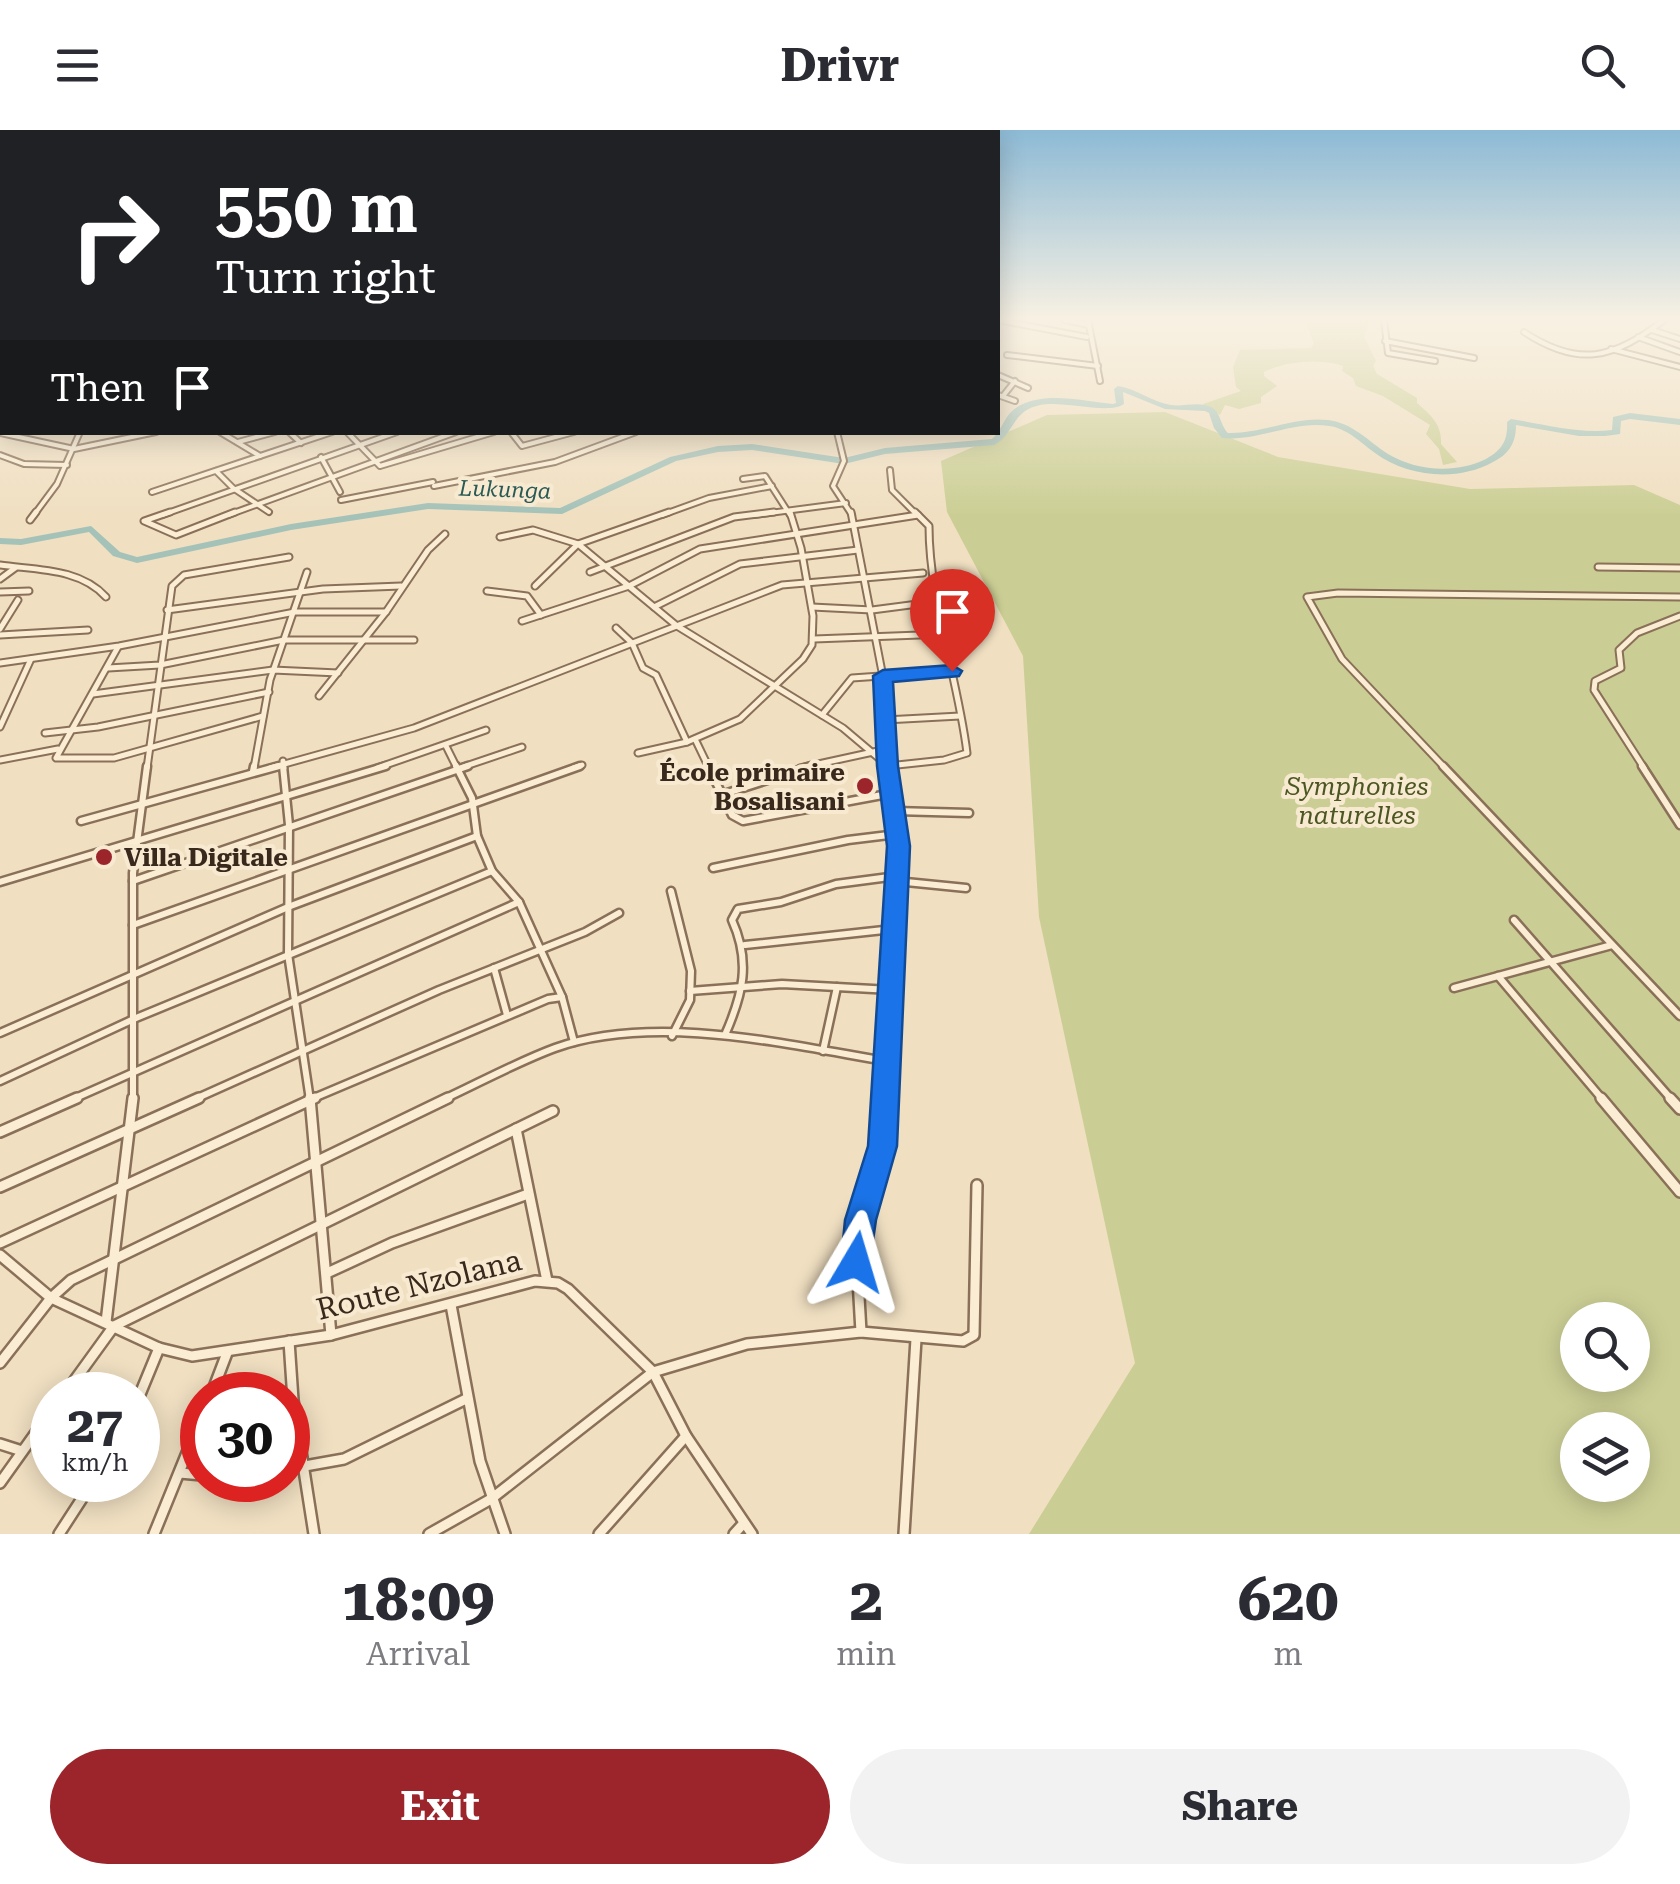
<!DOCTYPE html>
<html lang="en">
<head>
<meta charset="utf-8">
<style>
	:root { --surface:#fff; --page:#f2f2f3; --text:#2b2b33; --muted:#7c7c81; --accent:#9c252c }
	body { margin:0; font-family:"Roboto Serif",serif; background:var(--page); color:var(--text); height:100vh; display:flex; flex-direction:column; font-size:38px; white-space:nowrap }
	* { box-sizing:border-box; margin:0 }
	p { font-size:32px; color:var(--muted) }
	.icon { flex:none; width:55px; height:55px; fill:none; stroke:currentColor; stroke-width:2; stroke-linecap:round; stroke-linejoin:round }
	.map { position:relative; height:1404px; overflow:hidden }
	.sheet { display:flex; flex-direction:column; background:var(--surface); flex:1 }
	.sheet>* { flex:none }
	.guide { position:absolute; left:0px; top:0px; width:1000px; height:305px; box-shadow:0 5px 25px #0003; background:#202124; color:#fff; overflow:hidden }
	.controls { position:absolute; left:1560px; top:1172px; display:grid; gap:20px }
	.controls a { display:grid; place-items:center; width:90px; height:90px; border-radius:50%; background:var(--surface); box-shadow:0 5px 25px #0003; font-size:50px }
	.speed { position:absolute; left:30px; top:1242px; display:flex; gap:20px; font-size:50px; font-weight:700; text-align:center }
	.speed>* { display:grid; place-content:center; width:130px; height:130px; border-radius:50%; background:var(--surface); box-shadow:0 5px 25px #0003; line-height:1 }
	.speed small { font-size:25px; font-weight:400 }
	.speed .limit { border:15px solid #d22; background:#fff; color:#111 }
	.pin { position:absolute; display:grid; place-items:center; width:85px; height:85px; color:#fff; margin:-102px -42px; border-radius:50% 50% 50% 0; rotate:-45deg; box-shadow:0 0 10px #0007 }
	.pin .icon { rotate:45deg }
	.me { position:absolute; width:110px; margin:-55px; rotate:7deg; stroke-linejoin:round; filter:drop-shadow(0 0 8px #0008) }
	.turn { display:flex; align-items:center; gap:35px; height:210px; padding:0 50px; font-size:45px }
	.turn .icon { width:130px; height:130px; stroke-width:2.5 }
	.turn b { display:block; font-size:70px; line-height:85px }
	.then { display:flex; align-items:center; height:95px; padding:0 50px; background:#0003; gap:20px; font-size:38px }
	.eta { display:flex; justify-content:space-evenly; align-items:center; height:170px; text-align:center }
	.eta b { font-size:60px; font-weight:700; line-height:70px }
	.button { display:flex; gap:20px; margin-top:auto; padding:20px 50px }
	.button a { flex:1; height:115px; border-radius:60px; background:var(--accent); color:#fff; font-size:40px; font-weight:700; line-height:115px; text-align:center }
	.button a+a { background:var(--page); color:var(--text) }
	header { display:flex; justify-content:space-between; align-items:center; height:130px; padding:0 50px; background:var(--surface); font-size:45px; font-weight:700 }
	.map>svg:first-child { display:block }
</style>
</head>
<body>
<header><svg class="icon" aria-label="menu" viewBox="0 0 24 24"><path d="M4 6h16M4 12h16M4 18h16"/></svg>Drivr<svg class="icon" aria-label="search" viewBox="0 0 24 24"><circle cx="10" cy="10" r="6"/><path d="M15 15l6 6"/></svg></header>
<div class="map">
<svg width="1680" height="1404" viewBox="0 0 1680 1404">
	<rect width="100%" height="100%" fill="#f0dfc1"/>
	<g fill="#cbce94" fill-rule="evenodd">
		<path d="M1311,190H1369L1364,207L1376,231L1373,236L1377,244L1417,268V273C1432,286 1442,295 1441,314L1457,332L1443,335L1439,319L1426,304L1430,295L1383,266L1356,256L1353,248L1342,241L1343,236C1321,228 1285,231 1264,242V246L1277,256L1261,267V273L1239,279L1225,275L1220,285L1203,274L1241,261L1236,257L1233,237L1240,220L1311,218L1314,214L1307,194Z"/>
		<path d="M1165,282L1278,327L1470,359L1634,355L1680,375V1404H1029L1135,1233L1039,787L1023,526L947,382L941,331L1047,285ZM1578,1190H1632V1245H1578ZM1578,1300H1632V1355H1578Z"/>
	</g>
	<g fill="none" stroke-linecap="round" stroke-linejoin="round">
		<path fill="#a4c2b8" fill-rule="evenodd" d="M1118,256C1137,259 1152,272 1171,275C1184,277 1198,271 1211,277C1221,282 1220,295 1228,303C1262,304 1294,286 1328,290C1353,293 1368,311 1388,324C1416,341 1456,344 1486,329C1502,320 1508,311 1507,292L1511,289C1544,294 1578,304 1612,300L1613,287L1630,283L1680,289V295L1630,289L1621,291L1620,304L1605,306H1579L1516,295C1516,313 1509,324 1493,332C1457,352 1408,347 1375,323C1361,313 1347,298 1329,296C1293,290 1258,312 1222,308L1214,298L1209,283L1205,281L1165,279L1123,262L1124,274C1108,285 1064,270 1040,275C1011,281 1015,304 994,315L885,324L844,334L752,320L718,322L676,331L562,384L428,379L291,400L137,433L113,426L89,402L21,415L0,414V408L21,409L91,396L120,422L137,427L291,394L428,373L560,378L670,327L718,316L752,314L844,328L885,318L992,309C1000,302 1003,291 1010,283C1034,258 1083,271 1113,274L1116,273L1114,259Z"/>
		<g stroke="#8a7058" stroke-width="8">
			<g id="minor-far3">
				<path d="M998,190L1087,207"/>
				<path d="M1065,190L1089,195"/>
				<path d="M1088,190L1100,251"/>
				<path d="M1384,190L1388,223L1435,231"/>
				<path d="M1652,200L1680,209"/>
				<path d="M1524,202C1579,238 1613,229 1664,190"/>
				<path d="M1638,207L1680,222"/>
				<path d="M1385,211L1474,228"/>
				<path d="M1611,219L1680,237"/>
				<path d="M1007,225L1098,236"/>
				<path d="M998,245L1028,258"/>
				<path d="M998,265L1015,271"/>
				<path d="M1003,266L1015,251"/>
				<path d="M220,302L260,326"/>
				<path d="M289,302L301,313"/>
				<path d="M347,302L380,336L494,302"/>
				<path d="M511,302L522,316L574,302"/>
				<path d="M837,302L844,331L833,356L852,385"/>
				<path d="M0,303L74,319L156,302"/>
				<path d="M238,312L275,302"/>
				<path d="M0,325L24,334L67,335"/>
				<path d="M321,327L340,362"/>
				<path d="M890,340L892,360L917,385"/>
				<path d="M216,341L233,358L269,382"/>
				<path d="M743,349L765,346L790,385"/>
				<path d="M434,356L555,332L636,302"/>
				<path d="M152,362L332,302"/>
				<path d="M341,370L433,352"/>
				<path d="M34,385L57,354L80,302"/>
				<path d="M162,385L397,302"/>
				<path d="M228,385L456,302"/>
				<path d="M662,385L709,368L772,356"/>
				<path d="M754,385L846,373"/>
			</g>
		</g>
		<g stroke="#8a7058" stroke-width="9">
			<g id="minor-far2">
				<path d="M170,382L144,391L176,405L235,382"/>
				<path d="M851,382L883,547L888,638"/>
				<path d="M30,390L36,382"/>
				<path d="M500,407L533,400L578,414L677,496L843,598L888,636L944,630L967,623C958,548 929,471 929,396L915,382"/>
				<path d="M0,435C36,440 80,438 106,467"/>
				<path d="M1598,437L1680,438"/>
				<path d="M590,442L734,387L774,382"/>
				<path d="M0,449L15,438"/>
				<path d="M535,456L578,414L669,382"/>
				<path d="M487,461L527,466L541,485"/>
				<path d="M0,462L29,461"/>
				<path d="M654,477L740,434L858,420"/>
				<path d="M812,477L872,480L941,471"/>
				<path d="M167,480L323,459L401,456"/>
				<path d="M522,491L629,456L700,419L918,385"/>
				<path d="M616,498L632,513L643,538L656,545L687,612"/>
				<path d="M0,499L18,470"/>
				<path d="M0,505L88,500"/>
				<path d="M814,509L946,504"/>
				<path d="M118,517L56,628H114L263,586"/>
				<path d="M0,533L119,516L295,482H386"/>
				<path d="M108,538L160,535L284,510H414"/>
				<path d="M93,564L273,540L338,543"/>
				<path d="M319,566L386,482L428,420L445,404"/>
				<path d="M822,585L852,548L952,541"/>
				<path d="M885,590L960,586"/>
				<path d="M0,597L31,529"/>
				<path d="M45,603L98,597L269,562"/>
				<path d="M695,609L709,638"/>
				<path d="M446,616L457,638"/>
				<path d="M638,623L687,612L740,589L803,529L812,515L813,486L801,418L790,382"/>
				<path d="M0,630L58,619"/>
				<path d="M283,631L284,638"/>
				<path d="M147,638L172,456L184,445L289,427"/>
				<path d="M254,638L270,550L307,442"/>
				<path d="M270,638L414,598L782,455L923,443"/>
				<path d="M377,638L486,600"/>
				<path d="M460,638L522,617"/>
				<path d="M573,638L582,635"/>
				<path d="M800,638L887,619"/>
				<path d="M1445,638L1342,529L1307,467L1338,463L1680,467"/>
				<path d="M1644,638L1594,560L1595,551L1621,538L1619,520L1637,503L1680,486"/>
			</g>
		</g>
		<g stroke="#8a7058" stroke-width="11">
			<g id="minor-far1">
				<path d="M283,636L289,695L288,824L310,970"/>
				<path d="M456,636L472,668L477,706L492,741L519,772L562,867L574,912"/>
				<path d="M708,636L732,685L743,691L893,663"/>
				<path d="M1443,636L1680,886"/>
				<path d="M1642,636L1680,695"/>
				<path d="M253,641L254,636"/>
				<path d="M721,665L811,636"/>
				<path d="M895,681L969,683"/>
				<path d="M81,691L279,636"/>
				<path d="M713,738L848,710L897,704"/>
				<path d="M133,751L468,636"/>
				<path d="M896,751L966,758"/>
				<path d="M0,752L386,636"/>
				<path d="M671,761L691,841L690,870L672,906"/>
				<path d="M1514,790L1672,970"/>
				<path d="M133,795L580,636"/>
				<path d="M745,815L893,799"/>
				<path d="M494,838L507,885"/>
				<path d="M1498,846L1603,970"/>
				<path d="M1454,858L1612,815"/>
				<path d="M690,861L782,854L891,860"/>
				<path d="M0,903L288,777L477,706"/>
				<path d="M725,905C743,864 751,832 732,790L738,779L781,772L836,754L897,746"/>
				<path d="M823,921L837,857"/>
				<path d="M0,951L136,888L492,741"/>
				<path d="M71,970L519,772"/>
				<path d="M133,970V743L147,636"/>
				<path d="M193,970L439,860L585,802L619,783"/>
				<path d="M309,970L548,869L562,867"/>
				<path d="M442,970C479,953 517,932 555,918C654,883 785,914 885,931"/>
				<path d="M885,970L899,716L888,636"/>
			</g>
		</g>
		<g stroke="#8a7058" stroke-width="14">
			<g id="minor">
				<path d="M310,968L331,1205"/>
				<path d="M1601,968L1680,1062"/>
				<path d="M1670,968L1680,979"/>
				<path d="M516,999L547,1151"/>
				<path d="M0,1002L77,968"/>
				<path d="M0,1057L199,968"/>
				<path d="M0,1113L315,968"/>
				<path d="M0,1125L51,1168L159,1218L192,1226L331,1205L535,1151L558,1153L568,1159L653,1242L686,1306L752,1404"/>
				<path d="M327,1143L392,1113L528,1064"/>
				<path d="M451,1175L480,1331L505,1404"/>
				<path d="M106,1192L133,968"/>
				<path d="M861,1202L963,1211L974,1205L977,1055"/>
				<path d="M289,1211L293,1270L314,1404"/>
				<path d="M0,1233L51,1168L71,1150L448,968"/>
				<path d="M64,1265L114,1196L553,981"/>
				<path d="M211,1265L227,1223"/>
				<path d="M138,1269L159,1218"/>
				<path d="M0,1314L22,1321"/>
				<path d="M288,1339L344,1329L466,1269"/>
				<path d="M180,1343L202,1345"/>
				<path d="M0,1353L52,1280"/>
				<path d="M59,1404L94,1350"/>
				<path d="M154,1404L202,1286"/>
				<path d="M429,1404L491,1369L653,1242L747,1214L861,1202L856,1114L882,1016L885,968"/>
				<path d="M599,1404L686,1306"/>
				<path d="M734,1404L744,1393"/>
				<path d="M904,1404L916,1209"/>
			</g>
		</g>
		<use href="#minor-far3" stroke="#faedd4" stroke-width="4"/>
		<use href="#minor-far2" stroke="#faedd4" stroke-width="5"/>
		<use href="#minor-far1" stroke="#faedd4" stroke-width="6"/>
		<use href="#minor" stroke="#faedd4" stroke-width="9"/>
	</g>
	<linearGradient id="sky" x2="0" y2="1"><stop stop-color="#8dbad5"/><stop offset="0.49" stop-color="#f8f1e3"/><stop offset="1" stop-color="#f8f1e3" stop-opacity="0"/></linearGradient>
	<rect width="1680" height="386" fill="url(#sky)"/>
	<path fill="#1a73e8" stroke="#114b97" stroke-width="2.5" d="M952,535L962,541L959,546L893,552L898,636L910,716L897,1016L876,1090L868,1144L856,1148L845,1144L841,1132L845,1090L868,1016L887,716L877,636L873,546L883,540Z"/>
	<g fill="#9c252c" stroke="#f7ead1" stroke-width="4">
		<circle cx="865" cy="656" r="10"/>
		<circle cx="104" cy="727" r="10"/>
	</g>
	<g text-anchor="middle" stroke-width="8" stroke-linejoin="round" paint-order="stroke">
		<g font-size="22" font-style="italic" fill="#2b5a54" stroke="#f7ead1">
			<text transform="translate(505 359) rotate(2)" y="8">Lukunga</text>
		</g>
		<g font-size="25" font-weight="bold" fill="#39291d" stroke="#f7ead1" text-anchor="end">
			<text x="845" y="651">École primaire<tspan x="845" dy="29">Bosalisani</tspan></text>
			<text x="124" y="736" text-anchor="start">Villa Digitale</text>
		</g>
		<g font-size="25" font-style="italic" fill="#4c5622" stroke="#f7ead1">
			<text x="1357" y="665">Symphonies<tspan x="1357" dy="29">naturelles</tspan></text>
		</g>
		<g font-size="30" fill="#39291d" stroke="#f7ead1">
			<text transform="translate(419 1155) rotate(-14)" y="10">Route Nzolana</text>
		</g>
	</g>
</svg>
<div class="controls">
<a><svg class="icon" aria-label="search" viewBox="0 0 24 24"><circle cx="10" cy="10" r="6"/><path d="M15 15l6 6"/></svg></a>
<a><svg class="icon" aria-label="layers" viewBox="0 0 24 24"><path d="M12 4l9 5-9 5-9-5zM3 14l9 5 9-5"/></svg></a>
</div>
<div class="speed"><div>27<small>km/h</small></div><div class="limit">30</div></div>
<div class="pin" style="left:952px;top:541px;background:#d93025"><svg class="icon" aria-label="arrive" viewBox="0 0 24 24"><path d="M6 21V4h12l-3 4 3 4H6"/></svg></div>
<svg class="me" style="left:856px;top:1132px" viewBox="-20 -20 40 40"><path d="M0-17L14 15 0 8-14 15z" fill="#1a73e8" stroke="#fff" stroke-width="4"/></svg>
<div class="guide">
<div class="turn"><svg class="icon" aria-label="right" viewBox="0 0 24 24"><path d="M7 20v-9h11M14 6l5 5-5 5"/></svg><div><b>550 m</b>Turn right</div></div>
<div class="then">Then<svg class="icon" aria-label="arrive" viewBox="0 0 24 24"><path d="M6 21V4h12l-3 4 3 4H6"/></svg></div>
</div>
</div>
<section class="sheet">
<div class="eta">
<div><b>18:09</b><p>Arrival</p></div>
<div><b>2</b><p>min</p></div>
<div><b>620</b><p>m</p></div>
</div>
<div class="button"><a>Exit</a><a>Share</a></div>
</section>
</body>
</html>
